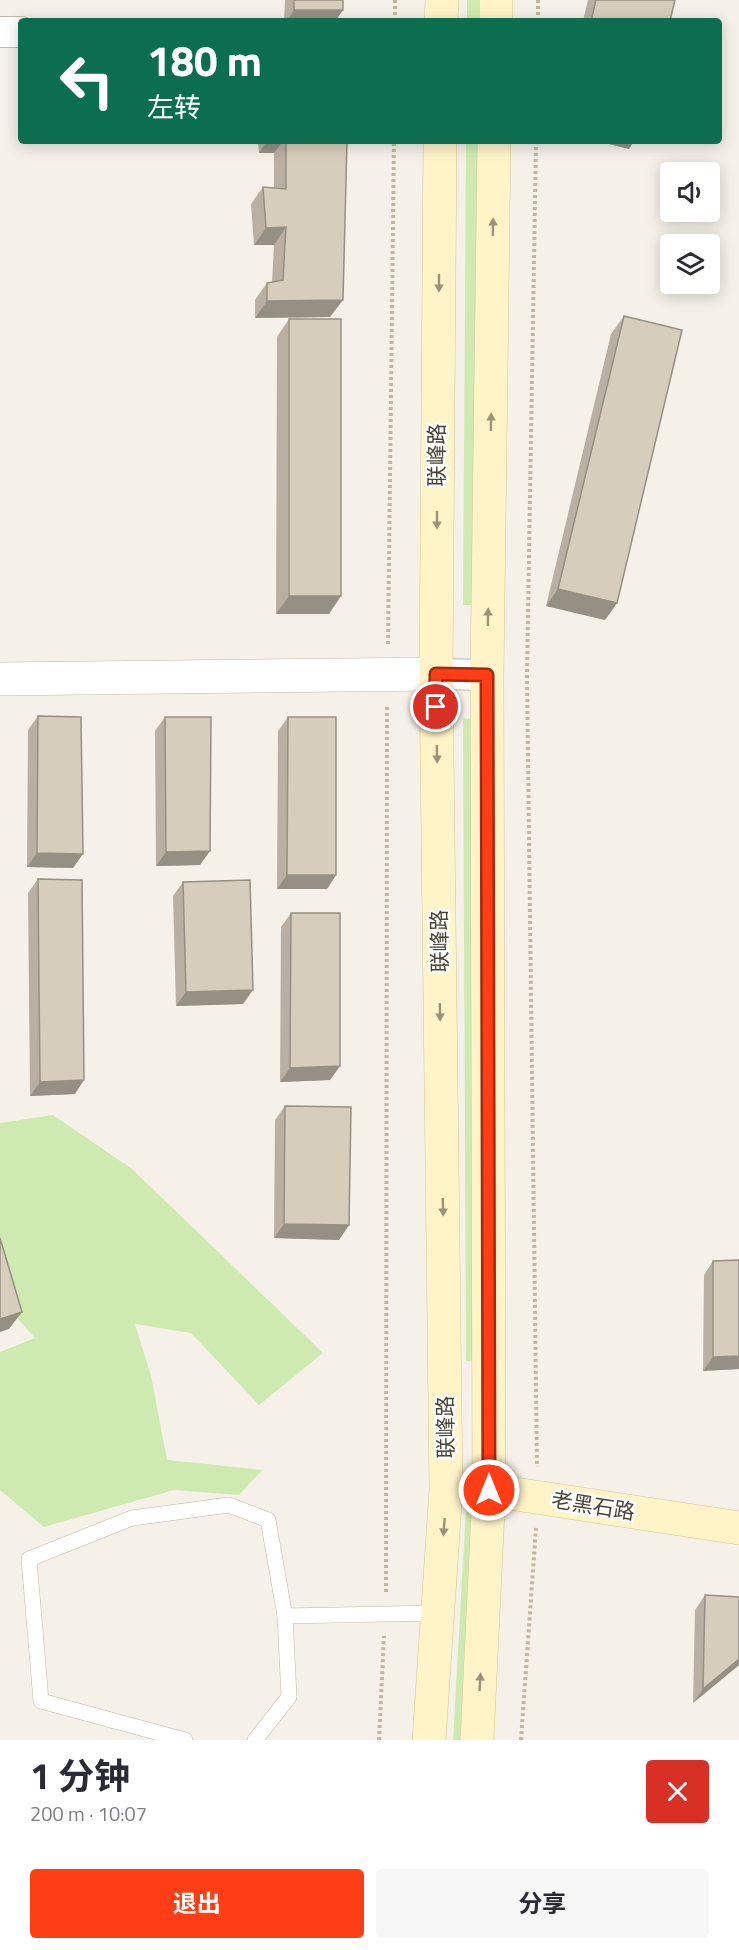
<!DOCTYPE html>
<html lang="zh">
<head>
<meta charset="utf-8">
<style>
	:root { --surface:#fff; --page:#f7f7f7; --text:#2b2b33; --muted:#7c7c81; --accent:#ff3e15 }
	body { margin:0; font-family:"Titillium Web","Noto Sans SC",sans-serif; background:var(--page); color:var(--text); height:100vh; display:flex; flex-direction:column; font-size:22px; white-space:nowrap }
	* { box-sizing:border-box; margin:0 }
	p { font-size:20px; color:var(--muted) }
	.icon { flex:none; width:33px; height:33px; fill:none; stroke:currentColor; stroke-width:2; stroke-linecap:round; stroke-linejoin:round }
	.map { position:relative; height:1740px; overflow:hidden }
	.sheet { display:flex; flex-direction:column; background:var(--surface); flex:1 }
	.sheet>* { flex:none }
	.guide { position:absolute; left:18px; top:18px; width:704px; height:126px; border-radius:6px; box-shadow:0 3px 15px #0003; background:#0b6e4f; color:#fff; overflow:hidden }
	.fabs { position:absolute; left:660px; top:162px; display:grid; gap:12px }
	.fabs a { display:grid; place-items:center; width:60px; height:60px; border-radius:6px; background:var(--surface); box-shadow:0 3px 15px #0003; font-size:30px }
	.pin { position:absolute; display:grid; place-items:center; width:51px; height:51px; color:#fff; margin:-26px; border:3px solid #fff; border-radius:50%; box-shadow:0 2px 6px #0007 }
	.me { position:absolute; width:66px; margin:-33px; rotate:0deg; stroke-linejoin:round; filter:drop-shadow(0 0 4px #0008) }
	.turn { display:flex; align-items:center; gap:21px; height:126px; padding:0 30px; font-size:27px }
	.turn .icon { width:78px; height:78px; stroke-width:2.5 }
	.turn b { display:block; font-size:42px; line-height:51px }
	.round { display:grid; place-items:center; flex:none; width:63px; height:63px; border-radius:6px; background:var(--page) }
	.headline { display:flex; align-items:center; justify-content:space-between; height:102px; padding:0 30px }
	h1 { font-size:36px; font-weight:700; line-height:45px }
	.primary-button { display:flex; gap:12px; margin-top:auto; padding:12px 30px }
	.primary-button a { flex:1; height:69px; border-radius:6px; background:var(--accent); color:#fff; font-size:24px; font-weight:700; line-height:69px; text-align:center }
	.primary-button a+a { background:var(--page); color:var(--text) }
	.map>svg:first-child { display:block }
</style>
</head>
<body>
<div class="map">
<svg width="739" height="1740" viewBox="0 0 739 1740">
	<rect width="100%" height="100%" fill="#f5f1e8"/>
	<g fill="#ceeab0">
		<rect x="467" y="0" width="15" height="21"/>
		<path d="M466,141H481L478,605H463Z"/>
		<path d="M463,718L477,719L481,1362L466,1361Z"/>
		<path d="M53,1115L132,1169L323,1353L259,1405L191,1333L135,1324L151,1376L167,1460L262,1470L239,1495L174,1490L44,1527L0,1490V1352L35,1338L3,1302L0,1291V1123Z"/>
		<path d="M466,1509L479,1510L466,1740H453Z"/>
	</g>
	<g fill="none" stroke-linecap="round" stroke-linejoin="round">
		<g stroke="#c1b9aa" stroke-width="16">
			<g id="service">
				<path d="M285,1616L438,1613"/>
				<path d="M185,1740L41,1701L29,1559L132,1518L229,1505L268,1520L285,1616L289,1697L255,1740"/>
			</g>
		</g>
		<g stroke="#c1b9aa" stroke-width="32">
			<g id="minor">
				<path d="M0,32H21"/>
				<path d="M436,674L487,675"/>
			</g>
		</g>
		<g stroke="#c1b9aa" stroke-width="34">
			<path id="tertiary" d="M0,679L436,674"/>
		</g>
		<g stroke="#d6c697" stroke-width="34">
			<g id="secondary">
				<path d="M441,21L442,0"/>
				<path d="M496,21V0"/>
				<path d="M468,1489L489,1490L739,1528"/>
				<path d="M429,1740L446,1489L436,674L440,141"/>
				<path d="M477,1740L489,1490L487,675L494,141"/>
			</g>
		</g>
		<g stroke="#c3b69b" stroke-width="4" stroke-dasharray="3 3" stroke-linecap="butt">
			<path d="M395,21V0"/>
			<path d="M538,21V0"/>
			<path d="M536,141L527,676L537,1467"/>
			<path d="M388,644L394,141"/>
			<path d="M386,1592L387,706"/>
			<path d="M379,1740L384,1636"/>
			<path d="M521,1740L536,1528"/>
		</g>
		<use href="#service" stroke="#fff" stroke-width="15"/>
		<use href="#minor" stroke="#fff" stroke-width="30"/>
		<use href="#tertiary" stroke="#fff" stroke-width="33"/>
		<use href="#secondary" stroke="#fff3c8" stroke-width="33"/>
	</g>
	<g fill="#b9b0a3">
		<path d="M285,0H343V10L335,21H284Z"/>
		<path d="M588,0H675L670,21H583Z"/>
		<path d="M258,141H347L330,317L255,318V300L267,283L272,282L274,245H254L251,204L263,187L274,188V153H259Z"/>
		<path d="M624,316L617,603L605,620L546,606L611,334Z"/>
		<path d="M289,319L329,614H276L277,337Z"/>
		<path d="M38,716L73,868L27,867L28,730Z"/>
		<path d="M165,717L200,865L156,866L155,731Z"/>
		<path d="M288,717L336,875L327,889H277L278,731Z"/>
		<path d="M38,879L75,1094L30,1096L28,893Z"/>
		<path d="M183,882L243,1004L176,1006L173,896Z"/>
		<path d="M291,913L340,1066L330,1080L280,1082L281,927Z"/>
		<path d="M285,1106L349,1225L339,1240L274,1238L275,1120Z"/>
		<path d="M713,1261L739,1369L703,1371L704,1275Z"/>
		<path d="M705,1595L739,1597V1665L693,1703L695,1610Z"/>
	</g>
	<g fill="#969084">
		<path d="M294,10H343L335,21H287Z"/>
		<path d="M267,141H283L274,153H259Z"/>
		<path d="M597,141H634L629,149Z"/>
		<path d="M286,227L274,245H254L266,228Z"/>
		<path d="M343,300L330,317L255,318L267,301Z"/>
		<path d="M558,589L617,603L605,620L546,606Z"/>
		<path d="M289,596H341L329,614H276Z"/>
		<path d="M210,851L200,865L156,866L166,852Z"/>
		<path d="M37,853L83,854L73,868L27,867Z"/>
		<path d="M287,875H336L327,889H277Z"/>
		<path d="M253,990L243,1004L176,1006L186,992Z"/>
		<path d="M340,1066L330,1080L280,1082L290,1068Z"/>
		<path d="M84,1080L75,1094L30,1096L40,1082Z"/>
		<path d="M284,1224L349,1225L339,1240L274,1238Z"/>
		<path d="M22,1312L9,1329L0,1332V1319Z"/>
		<path d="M739,1356V1369L703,1371L713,1357Z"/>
		<path d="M739,1659V1665L693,1703L703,1689Z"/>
	</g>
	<g fill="#d7cdbd" stroke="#969084" stroke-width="1.5">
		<rect x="294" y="0" width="49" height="10"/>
		<path d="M596,0H675L670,21H591Z"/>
		<path d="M286,141H347L343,300L267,301V283L283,280L286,227L266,228L263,187L286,189Z"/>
		<path d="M624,316L682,330L617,603L558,589Z"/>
		<rect x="289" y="319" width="52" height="277"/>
		<path d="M38,716L81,717L83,854L37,853Z"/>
		<path d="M165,717H211L210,851L166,852Z"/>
		<path d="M288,717H336V875H287Z"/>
		<path d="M38,879L82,880L84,1080L40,1082Z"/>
		<path d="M250,880L253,990L186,992L183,882Z"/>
		<path d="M291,913H340V1066L290,1068Z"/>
		<path d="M285,1106L351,1107L349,1225L284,1224Z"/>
		<path d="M0,1238L22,1312L0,1319Z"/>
		<path d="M739,1260V1356L713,1357V1261Z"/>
		<path d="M705,1595L739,1597V1659L703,1689Z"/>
	</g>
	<defs><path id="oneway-solid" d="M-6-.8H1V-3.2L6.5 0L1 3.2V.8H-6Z" transform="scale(1.5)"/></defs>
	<g fill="#9b9278">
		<use href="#oneway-solid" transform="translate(493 227) rotate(-89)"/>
		<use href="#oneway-solid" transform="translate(439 283) rotate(90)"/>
		<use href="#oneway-solid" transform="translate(491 422) rotate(-89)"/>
		<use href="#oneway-solid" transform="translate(437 520) rotate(90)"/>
		<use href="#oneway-solid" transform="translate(488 617) rotate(-89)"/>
		<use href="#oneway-solid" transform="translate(437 754) rotate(89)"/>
		<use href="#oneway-solid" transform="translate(440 1012) rotate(89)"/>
		<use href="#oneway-solid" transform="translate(443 1207) rotate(89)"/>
		<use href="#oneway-solid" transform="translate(444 1527) rotate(94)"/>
		<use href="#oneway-solid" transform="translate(480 1682) rotate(-87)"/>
	</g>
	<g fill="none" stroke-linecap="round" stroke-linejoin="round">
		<g stroke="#a6280e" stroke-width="15">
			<path id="route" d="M436,707V674L487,675L489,1490"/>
		</g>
		<use href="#route" stroke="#ff3e15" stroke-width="10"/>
	</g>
	<g text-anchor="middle" stroke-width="5" stroke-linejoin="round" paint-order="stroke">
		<g font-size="21" fill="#494236" stroke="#fff">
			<text transform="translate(437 455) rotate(-90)" y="7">联峰路</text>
			<text transform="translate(440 941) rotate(-91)" y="7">联峰路</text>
			<text transform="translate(446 1427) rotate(-91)" y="7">联峰路</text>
			<text transform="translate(593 1506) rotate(9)" y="7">老黑石路</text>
		</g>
	</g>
</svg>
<div class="fabs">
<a><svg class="icon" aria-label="sound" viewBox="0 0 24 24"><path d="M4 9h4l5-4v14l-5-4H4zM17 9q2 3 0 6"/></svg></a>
<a><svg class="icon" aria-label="layers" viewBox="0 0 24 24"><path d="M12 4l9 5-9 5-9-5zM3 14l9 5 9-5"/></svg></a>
</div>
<div class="pin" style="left:436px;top:707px;background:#d93025"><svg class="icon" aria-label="arrive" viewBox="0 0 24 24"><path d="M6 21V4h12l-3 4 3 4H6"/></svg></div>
<svg class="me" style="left:489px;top:1490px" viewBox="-20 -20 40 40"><circle r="17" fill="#ff3e15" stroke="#fff" stroke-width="3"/><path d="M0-11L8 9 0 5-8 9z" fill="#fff"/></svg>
<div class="guide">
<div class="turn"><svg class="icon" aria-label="left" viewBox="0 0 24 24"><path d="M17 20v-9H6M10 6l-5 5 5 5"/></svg><div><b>180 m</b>左转</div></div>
</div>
</div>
<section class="sheet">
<div class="headline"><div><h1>1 分钟</h1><p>200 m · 10:07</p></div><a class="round" style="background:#d93025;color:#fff"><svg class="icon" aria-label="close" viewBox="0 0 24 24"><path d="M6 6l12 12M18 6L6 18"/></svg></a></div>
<div class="primary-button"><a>退出</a><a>分享</a></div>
</section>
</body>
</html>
